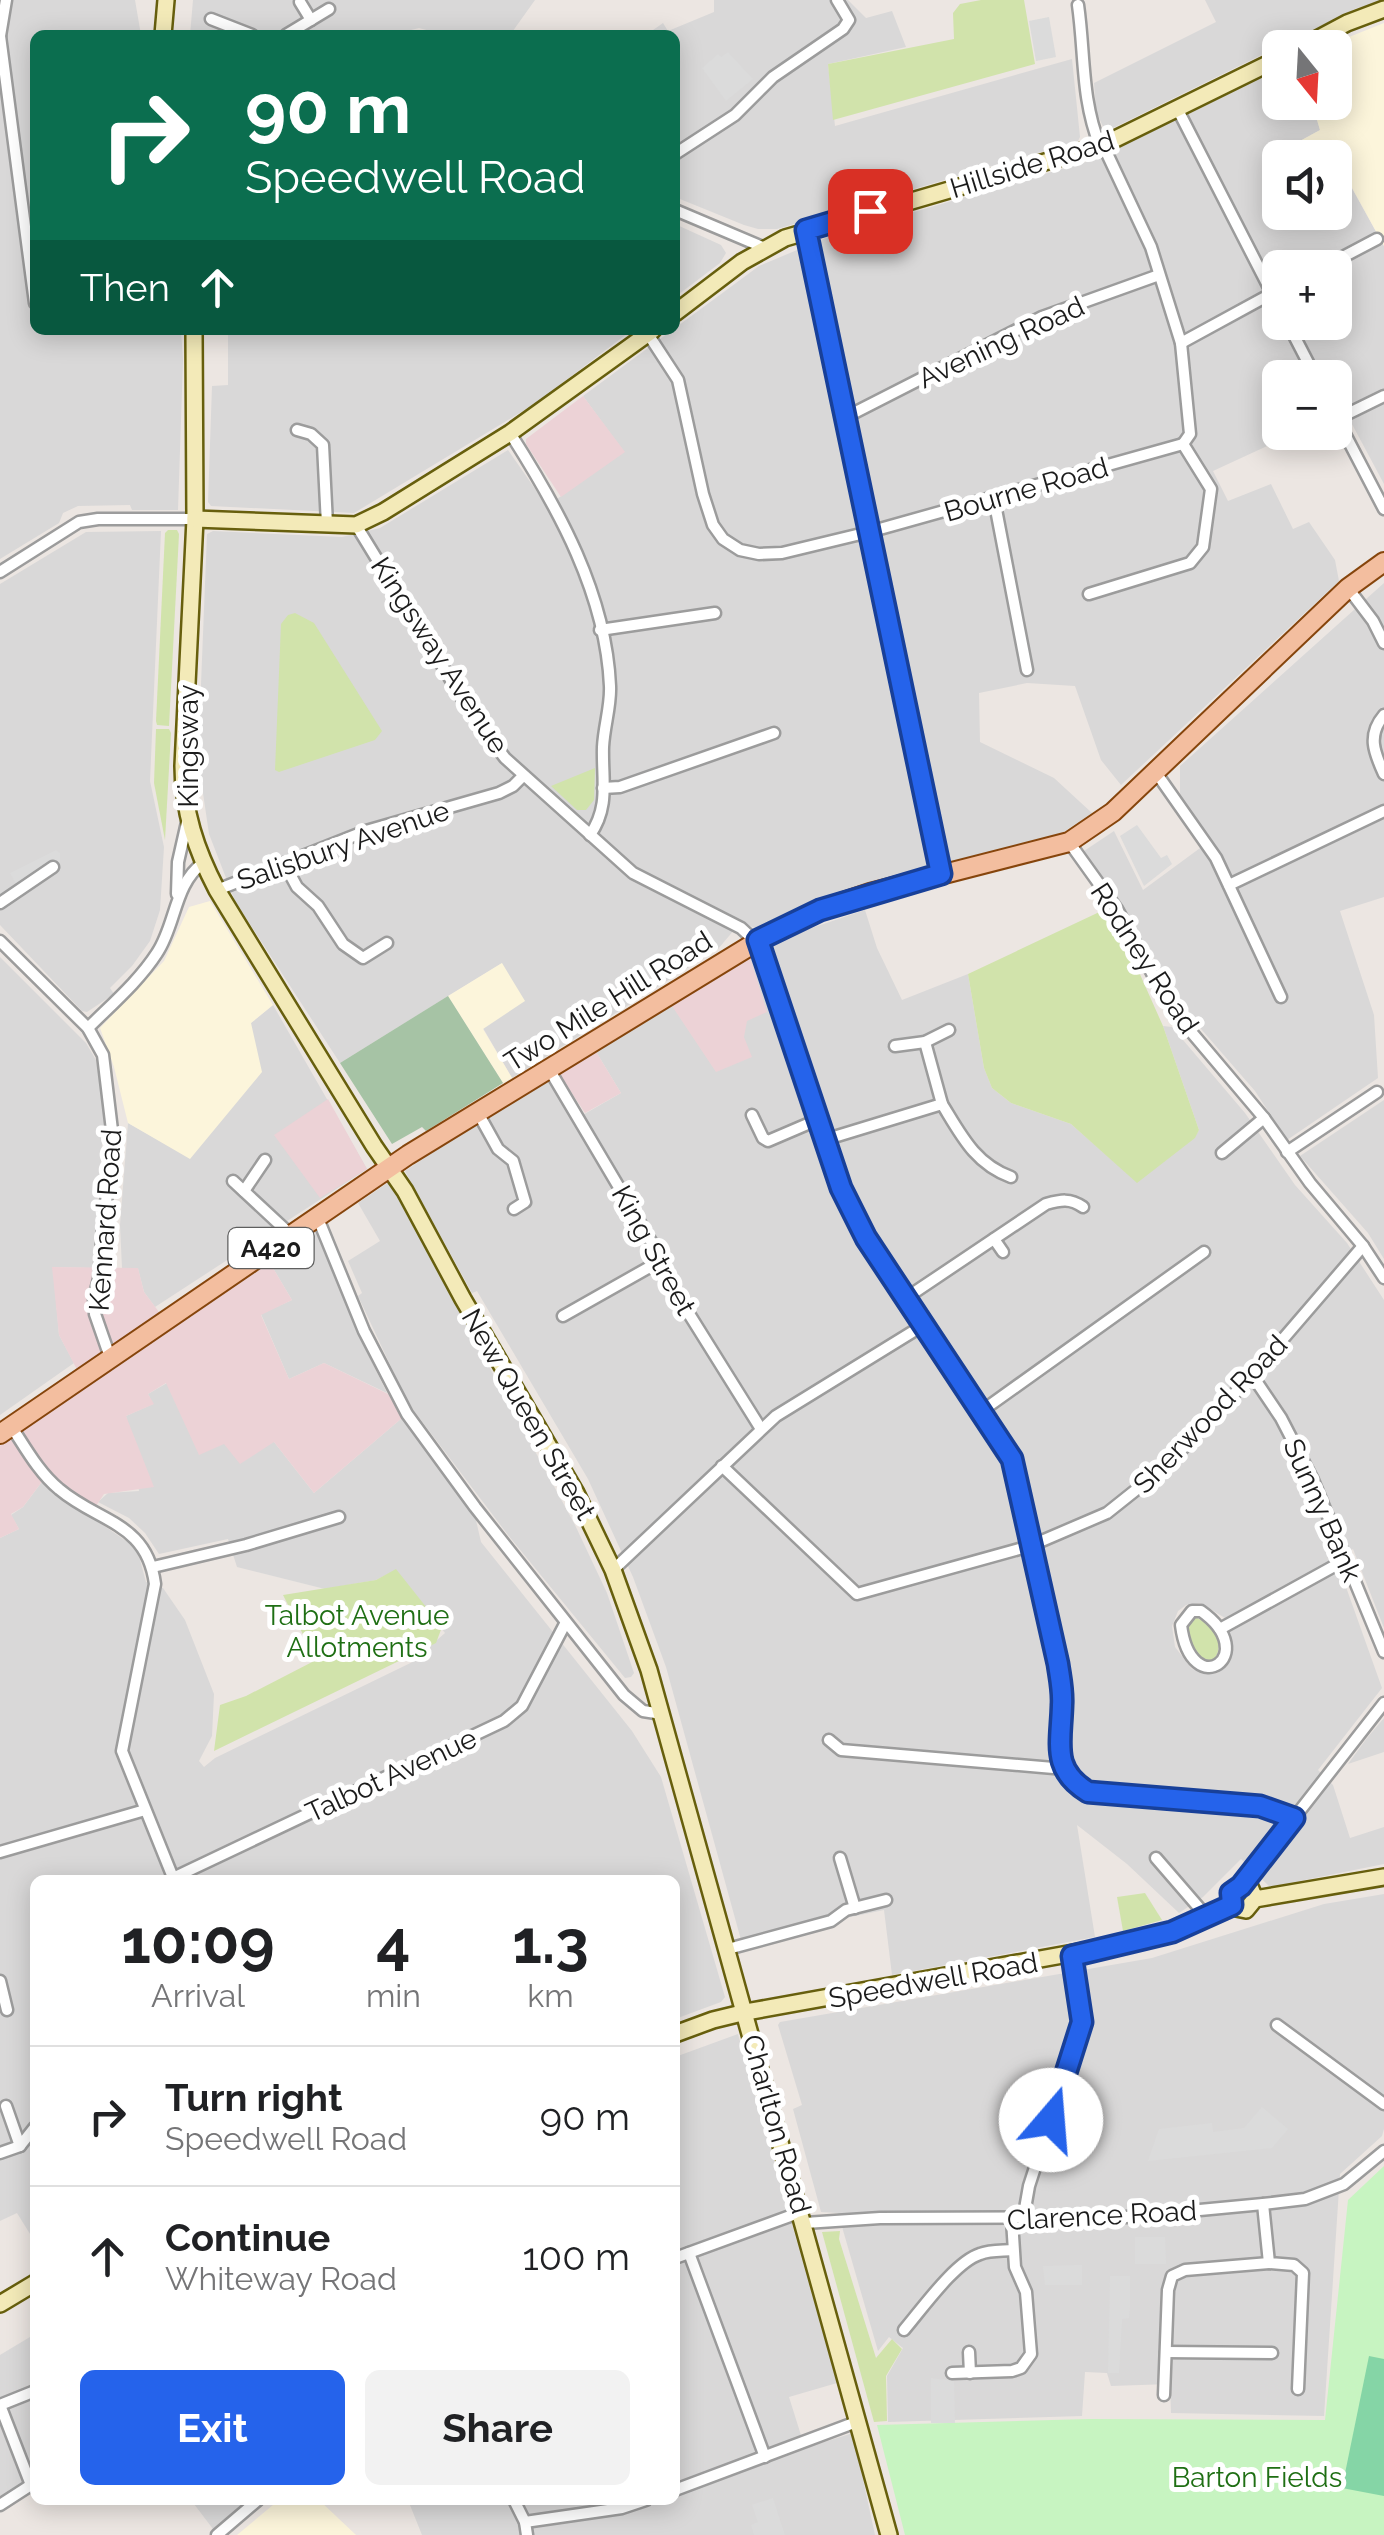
<!DOCTYPE html>
<html lang="en">
<head>
<meta charset="utf-8">
<style>
	:root { --surface:#fff; --page:#f2f2f2; --text:#202124; --muted:#757577; --line:#e0e0e0; --accent:#2563eb }
	body { margin:0; font-family:Raleway,sans-serif; background:var(--page); color:var(--text); height:100vh; display:flex; flex-direction:column; font-size:38px; white-space:nowrap }
	* { box-sizing:border-box; margin:0 }
	p { font-size:32px; color:var(--muted) }
	.icon { flex:none; width:55px; height:55px; fill:none; stroke:currentColor; stroke-width:2; stroke-linecap:round; stroke-linejoin:round }
	.map { position:relative; flex:1; overflow:hidden }
	.sheet { position:absolute; left:30px; top:1875px; width:650px; height:630px; display:flex; flex-direction:column; background:var(--surface); border-radius:15px; box-shadow:0 5px 25px #0003 }
	.sheet>* { flex:none }
	.top-card { position:absolute; left:30px; top:30px; width:650px; height:305px; border-radius:15px; box-shadow:0 5px 25px #0003; background:#0b6e4f; color:#fff; overflow:hidden }
	.needle { width:65px; rotate:162deg }
	.controls { position:absolute; left:1262px; top:30px; display:grid; gap:20px }
	.controls a { display:grid; place-items:center; width:90px; height:90px; border-radius:15px; background:var(--surface); box-shadow:0 5px 25px #0003; font-size:50px }
	.pin { position:absolute; display:grid; place-items:center; width:85px; height:85px; color:#fff; margin:-42px; border-radius:20px; box-shadow:0 5px 15px #0006 }
	.me { position:absolute; width:110px; margin:-55px; rotate:18deg; stroke-linejoin:round; filter:drop-shadow(0 0 8px #0008) }
	.turn { display:flex; align-items:center; gap:35px; height:210px; padding:0 50px; font-size:45px }
	.turn .icon { width:130px; height:130px; stroke-width:2.5 }
	.turn b { display:block; font-size:70px; line-height:85px }
	.then { display:flex; align-items:center; height:95px; padding:0 50px; background:#0003; gap:20px; font-size:38px }
	.eta { display:flex; justify-content:space-evenly; align-items:center; height:170px; text-align:center }
	.eta b { font-size:60px; font-weight:700; line-height:70px }
	.button { display:flex; gap:20px; margin-top:auto; padding:20px 50px }
	.button a { flex:1; height:115px; border-radius:15px; background:var(--accent); color:#fff; font-size:40px; font-weight:700; line-height:115px; text-align:center }
	.button a+a { background:var(--page); color:var(--text) }
	ul { padding:0; list-style:none }
	li { display:flex; align-items:center; gap:30px; height:140px; padding:0 50px; border-top:2px solid var(--line) }
	li div { flex:1 }
	li b { display:block; font-size:38px }
	li em { font-style:normal }
	.map>svg:first-child { display:block }
</style>
</head>
<body>
<div class="map">
<svg width="1384" height="2535" viewBox="0 0 1384 2535">
	<rect width="100%" height="100%" fill="#ece6e2"/>
	<g fill="#d9d8d8" fill-rule="evenodd">
		<path d="M0,0H135L141,35H35V330H181L183,360L178,510H132L130,505L78,506L63,513L59,523L0,559Z"/>
		<path d="M193,0H535L510,35H445L419,28L391,35H190Z"/>
		<path d="M714,0H848L866,18L892,11L906,47L828,64L835,126L1072,59L1080,137L1078,141L777,229H758L744,225L675,197V35H646L663,23L668,31L714,12Z"/>
		<path d="M1205,0H1384V1L1357,8L1109,130L1104,129L1096,111L1094,83L1216,22Z"/>
		<path d="M1280,69V102L1312,103L1320,130L1289,147L1294,157L1280,158V212H1335V167L1339,165L1384,246V484L1345,411L1335,414V378H1280V432L1295,433L1213,471L1228,501L1271,484L1293,529L1309,522L1335,560L1339,581L1121,785L1101,760L1075,686L1027,683L979,693L980,742L1054,778L1092,813L1062,833L860,885L796,908L756,928L740,923L718,949L512,1078L483,1028L502,963L340,1063L235,901L209,834L198,759L207,534L213,531L342,537L380,528L508,450L547,506L624,452L583,396L759,266L828,237L1096,159ZM1280,268H1335V322H1280Z"/>
		<path d="M675,224L721,245L726,253L720,263L675,297Z"/>
		<path d="M228,330H632L536,403L354,513L211,506L208,502L212,386L228,385Z"/>
		<path d="M161,531L150,781L164,847L160,910L150,941L132,966L110,988L114,994L87,1012L82,1011L0,925V584L86,532Z"/>
		<path d="M1384,583V897L1340,911L1374,1015L1378,1078L1287,1140L1255,1091L1195,1022L1084,851L1114,831L1143,890L1211,840L1180,798V766Z"/>
		<path d="M865,910L877,948L902,1000L968,974L984,1068L992,1088L1011,1103L1071,1124L1137,1182L1194,1138L1199,1130L1163,1026L1172,1027L1245,1113L1295,1185L1347,1243L1384,1300V1628L1353,1549L1225,1618L1200,1603L1186,1605L1178,1611L1172,1626L1175,1647L1192,1669L1210,1674L1218,1673L1229,1658L1230,1631L1337,1571L1341,1573L1382,1688L1318,1770L1333,1785L1350,1838L1384,1827V1864L1270,1887L1241,1859L1203,1897L1179,1913L1127,1864L1077,1825L1095,1937L892,1975L884,1910L741,1940L666,1667L633,1577L588,1479L477,1291L472,1293L405,1171L545,1078L574,1120L621,1093L595,1050L749,954L779,939Z"/>
		<path d="M0,957L86,1043L96,1060L105,1111L92,1268L53,1267L59,1335L74,1363L0,1415Z"/>
		<path d="M273,1005L367,1169L155,1307L144,1292L138,1269L122,1268L120,1225L128,1123L190,1158L251,1023Z"/>
		<path d="M1384,1100V1259L1368,1233L1300,1156Z"/>
		<path d="M389,1182L575,1525L607,1593L634,1673L631,1677L625,1678L508,1535L414,1411L401,1388L358,1296L362,1293L348,1261L380,1241L358,1203Z"/>
		<path d="M315,1230L360,1338L387,1393L324,1363L289,1379L261,1314L292,1300L270,1263Z"/>
		<path d="M167,1383L224,1444L274,1442L314,1493L402,1418L475,1516L481,1542L632,1731L661,1777L725,1997L721,2002L675,2019V1880H35V2242L17,2213L0,2221V1538L19,1529L11,1515L23,1507L44,1479L55,1492L132,1545L139,1556L146,1582L163,1588L185,1620L214,1694L212,1736L199,1761L204,1767L215,1758L431,1653L429,1647L445,1633L396,1570L376,1580L325,1589L237,1567L228,1539L159,1554L145,1533L129,1518L98,1502L108,1493L139,1491L126,1416L153,1404L148,1394Z"/>
		<path d="M1384,1718V1752L1348,1764L1367,1738Z"/>
		<path d="M1384,1894V2129L1382,2136L1340,2174L1324,2416L1171,2413L1170,2384L1111,2386L1107,2373L1085,2372L1082,2416L888,2422L887,2376L903,2348L889,2337L878,2351L838,2213L821,2212L793,2109L802,2105L778,2025L780,2022L1152,1958L1324,1904Z"/>
		<path d="M738,2034L837,2383L789,2397L805,2448L853,2433L875,2535H422L408,2500H675V2057Z"/>
		<path d="M35,2334V2492L6,2507L0,2504V2355Z"/>
		<path d="M191,2500H247L213,2529Z"/>
	</g>
	<g fill="#ecd2d6">
		<path d="M583,396L625,452L561,497L526,444V439Z"/>
		<path d="M749,954L767,1012L747,1021L744,1037L752,1057L716,1072L670,1003Z"/>
		<path d="M595,1050L621,1093L585,1113L558,1072Z"/>
		<path d="M328,1099L367,1169L320,1198L274,1135Z"/>
		<path d="M270,1263L292,1300L261,1315L289,1379L324,1363L388,1394L402,1418L314,1493L274,1442L240,1464L224,1444L199,1455L166,1383L148,1394L154,1404L126,1416L154,1487L104,1494L96,1506L64,1487L50,1471L23,1507L11,1514L19,1529L0,1538V1446L86,1387L59,1335L52,1267L138,1268L144,1292L171,1328Z"/>
	</g>
	<g fill="#fcf5db">
		<path d="M1384,23V246L1340,166L1335,167V158L1294,157L1289,147L1320,130L1312,103L1335,102V48L1324,47Z"/>
		<path d="M210,901L273,1005L251,1023L262,1072L190,1159L128,1123L114,1067L100,1028L164,961L189,907Z"/>
		<path d="M502,963L525,1001L483,1029L512,1078L503,1083L448,996Z"/>
		<path d="M279,2500H319L356,2535H237Z"/>
	</g>
	<g fill="#d1e3ab">
		<path d="M981,0H1024L1035,64L833,120L828,64L954,39L953,13L960,4Z"/>
		<path d="M168,530H177L179,534L169,726L157,725L156,721L165,533Z"/>
		<path d="M295,613L314,623L382,731L375,740L279,772L275,770L281,624L288,615Z"/>
		<path d="M169,729L171,733L165,840L154,783L156,729Z"/>
		<path d="M595,768L594,800L586,810H577L551,786Z"/>
		<path d="M1110,907L1163,1026L1199,1130L1195,1138L1137,1183L1071,1124L1011,1103L992,1088L984,1068L968,974Z"/>
		<path d="M396,1569L442,1627L436,1643L214,1751L220,1705L246,1696L316,1660L283,1595L376,1580Z"/>
		<path d="M1194,1617C1213,1623 1227,1644 1213,1661C1195,1659 1190,1642 1188,1626Z"/>
		<path d="M1145,1893L1162,1920L1123,1931L1117,1897Z"/>
		<path d="M840,2231L839,2239L876,2358L892,2339L902,2349L886,2376L887,2421L874,2422L822,2232Z"/>
	</g>
	<path fill="#a6c3a5" d="M448,996L503,1083L426,1131L422,1127L392,1144L340,1063Z"/>
	<path fill="#c7f4c1" d="M1384,2166V2535H905L877,2425L1089,2419L1325,2420L1348,2200Z"/>
	<path fill="#85d5a6" d="M1369,2356L1384,2359V2496L1342,2488Z"/>
	<g fill="#dbdbdb">
		<path d="M1049,17L1056,57L1036,61L1029,21Z"/>
		<path d="M728,52L753,79L726,101L702,68L718,54L721,57Z"/>
		<path d="M1137,825L1161,858L1167,855L1172,864L1144,886L1120,836Z"/>
		<path d="M56,850L60,853V866L22,891L17,886L10,873Z"/>
		<path d="M1262,2107L1288,2129L1272,2148L1148,2161L1159,2129L1212,2123L1213,2132L1244,2128Z"/>
		<path d="M1135,2237H1165L1166,2264H1135Z"/>
		<path d="M1082,2265V2285H1045L1043,2266Z"/>
		<path d="M1110,2276H1130V2308L1129,2318L1122,2319L1119,2373H1108Z"/>
		<path d="M931,2378L954,2381L955,2423H931Z"/>
		<path d="M773,2498L785,2535H754L751,2525L758,2522L752,2505Z"/>
	</g>
	<g fill="none" stroke-linecap="round" stroke-linejoin="round">
		<g stroke="#9c9c9c" stroke-width="15">
			<g id="street">
				<path d="M300,2L311,20"/>
				<path d="M1078,5C1085,54 1081,99 1100,146"/>
				<path d="M211,19L252,35"/>
				<path d="M286,35L329,9"/>
				<path d="M0,36L35,303"/>
				<path d="M0,36L6,0"/>
				<path d="M1178,110L1280,309"/>
				<path d="M675,154L735,115L773,77L843,29L849,20L837,0"/>
				<path d="M675,210L765,248"/>
				<path d="M806,230L941,874"/>
				<path d="M1322,268L1377,239"/>
				<path d="M1287,322L1316,378"/>
				<path d="M648,334L678,380L703,494L713,525L723,539L740,550L759,554L782,553L869,532L1183,444"/>
				<path d="M1181,343L1280,289"/>
				<path d="M1335,415L1384,509"/>
				<path d="M846,417L1042,317L1159,275"/>
				<path d="M1337,419L1384,396"/>
				<path d="M297,430L311,434L323,445L327,524"/>
				<path d="M510,433C558,508 606,594 610,686C611,706 604,726 603,747C602,780 610,806 590,835"/>
				<path d="M994,499L1027,670"/>
				<path d="M356,525L473,716L505,758L633,873L741,928L756,942"/>
				<path d="M0,572L79,522L98,519H195"/>
				<path d="M1348,588L1373,621L1384,643"/>
				<path d="M1089,594L1190,563L1203,547L1211,489L1183,444L1190,434L1181,343L1151,247L1103,145"/>
				<path d="M600,630L715,613"/>
				<path d="M1384,715C1367,735 1374,752 1384,774"/>
				<path d="M1155,771L1216,858L1281,997"/>
				<path d="M603,788L620,787L774,733"/>
				<path d="M1069,842L1117,909L1171,1008L1264,1118L1310,1183L1363,1246L1384,1278"/>
				<path d="M284,863L297,887L318,906L343,944L363,958L387,943"/>
				<path d="M1229,885L1384,811"/>
				<path d="M217,890L366,831L499,793L513,786L523,776"/>
				<path d="M177,894L178,862L188,818"/>
				<path d="M0,903L53,867"/>
				<path d="M0,941L88,1028L103,1055L114,1147L104,1215L99,1279L94,1298L95,1314L110,1357"/>
				<path d="M758,941L841,1188L866,1237L1013,1459L1058,1664C1060,1678 1063,1691 1062,1705C1061,1744 1051,1769 1088,1792L1260,1806L1295,1818"/>
				<path d="M88,1028C112,1004 139,981 157,953C176,925 174,884 203,863"/>
				<path d="M925,1042L942,1104"/>
				<path d="M895,1046L925,1042L949,1030"/>
				<path d="M549,1069L662,1260L667,1276L686,1309L761,1429"/>
				<path d="M478,1113L498,1149L513,1161L525,1202L514,1209"/>
				<path d="M752,1115L763,1138L768,1141L817,1120"/>
				<path d="M824,1140L942,1104C961,1135 975,1164 1011,1177"/>
				<path d="M1287,1152L1377,1092"/>
				<path d="M1222,1153L1264,1118"/>
				<path d="M233,1181L291,1235"/>
				<path d="M244,1191L265,1160"/>
				<path d="M317,1216L364,1331L407,1414L475,1507L624,1695L643,1711L662,1714"/>
				<path d="M994,1239L1003,1252"/>
				<path d="M906,1298L1046,1204C1061,1200 1070,1198 1083,1207"/>
				<path d="M563,1316L662,1260"/>
				<path d="M1252,1375L1281,1418L1313,1480L1384,1652"/>
				<path d="M979,1413L1204,1252"/>
				<path d="M11,1426C25,1447 39,1473 59,1489C99,1523 147,1522 155,1584L122,1751L174,1880"/>
				<path d="M722,1466L857,1594L1030,1546L1107,1513L1166,1466L1252,1375L1363,1246"/>
				<path d="M153,1567L246,1545L339,1517"/>
				<path d="M613,1570L776,1416L922,1326"/>
				<path d="M1192,1611H1201C1263,1655 1191,1704 1181,1625Z"/>
				<path d="M1220,1629L1347,1559"/>
				<path d="M829,1740L841,1750L1065,1769"/>
				<path d="M0,1852L145,1810"/>
				<path d="M840,1858L855,1908"/>
				<path d="M1156,1858L1207,1917"/>
				<path d="M173,1878L504,1721L522,1706L565,1624"/>
				<path d="M1241,1886L1384,1703"/>
				<path d="M728,1949L831,1921L846,1910L886,1900"/>
				<path d="M0,1981L7,2010"/>
				<path d="M1277,2025L1384,2104"/>
				<path d="M6,2106L20,2146"/>
				<path d="M0,2153L20,2146L35,2127"/>
				<path d="M1263,2204L1269,2263L1294,2265L1303,2273L1298,2389"/>
				<path d="M1023,2220L1029,2186L1082,2022L1072,1955"/>
				<path d="M805,2223L880,2218L1126,2217L1263,2204L1305,2199L1344,2184L1384,2151"/>
				<path d="M689,2253L765,2457"/>
				<path d="M675,2258L801,2212"/>
				<path d="M904,2330C922,2309 955,2262 980,2254C990,2250 1002,2251 1013,2250"/>
				<path d="M969,2352L970,2373"/>
				<path d="M1166,2352L1272,2353"/>
				<path d="M952,2373L1012,2371L1021,2368L1031,2354L1026,2292L1015,2267L1012,2220"/>
				<path d="M1164,2395L1168,2290L1172,2276L1185,2270L1269,2263"/>
				<path d="M31,2485L0,2405L35,2391"/>
				<path d="M675,2490L859,2421"/>
				<path d="M514,2500L525,2522L527,2535"/>
				<path d="M0,2505L34,2483"/>
				<path d="M525,2522L622,2508L646,2500"/>
				<path d="M217,2535L258,2500"/>
			</g>
		</g>
		<g stroke="#675f0d" stroke-width="20">
			<g id="secondary">
				<path d="M163,35L166,0"/>
				<path d="M1300,48L1347,23L1384,9"/>
				<path d="M675,313L742,262L785,238L1103,145L1280,58"/>
				<path d="M194,330L195,519L183,766C183,811 196,850 217,890L374,1146L405,1191L463,1299L576,1493L613,1570L649,1670L889,2535"/>
				<path d="M195,519L356,525L383,512L510,433L653,330"/>
				<path d="M1255,1899L1251,1889L1246,1886L1235,1888L1230,1899L1236,1908L1246,1910L1255,1899L1384,1877"/>
				<path d="M675,2034L713,2020L746,2012L1140,1941L1172,1932L1232,1905"/>
				<path d="M0,2304L35,2283"/>
			</g>
		</g>
		<g stroke="#86450c" stroke-width="22">
			<path id="primary" d="M0,1434L408,1155L758,941L820,910L870,893L1069,842L1113,812L1348,588L1384,562"/>
		</g>
		<use href="#street" stroke="#fff" stroke-width="10"/>
		<use href="#secondary" stroke="#f3eab8" stroke-width="15"/>
		<use href="#primary" stroke="#f3be9f" stroke-width="18"/>
	</g>
	<g fill="none" stroke-linecap="round" stroke-linejoin="round">
		<g stroke="#184099" stroke-width="25">
			<path id="route" d="M870,211L806,230L941,874L820,910L758,940L841,1188L866,1238L1012,1459L1058,1664C1060,1678 1063,1691 1062,1705C1061,1744 1051,1769 1088,1792L1260,1806L1294,1818L1241,1886L1231,1893L1232,1905L1172,1932L1072,1956L1082,2022L1051,2120"/>
		</g>
		<use href="#route" stroke="#2563eb" stroke-width="18"/>
	</g>
	<g text-anchor="middle" stroke-width="10" stroke-linejoin="round" paint-order="stroke">
		<rect fill="#fff" stroke="#5f5f5f" stroke-width="2.5" x="228.5" y="1228" width="85" height="40" rx="8"/>
		<g font-size="25" font-weight="bold" fill="#1b1b1b">
			<text x="271" y="1257">A420</text>
		</g>
		<g font-size="28" fill="#1b1b1b" stroke="#fff">
			<text transform="translate(1032 164) rotate(-17)" y="10">Hillside Road</text>
			<text transform="translate(1001 342) rotate(-25)" y="10">Avening Road</text>
			<text transform="translate(1026 489) rotate(-16)" y="10">Bourne Road</text>
			<text transform="translate(440 655) rotate(57)" y="10">Kingsway Avenue</text>
			<text transform="translate(188 746) rotate(-90)" y="10">Kingsway</text>
			<text transform="translate(343 845) rotate(-19)" y="10">Salisbury Avenue</text>
			<text transform="translate(1145 958) rotate(57)" y="10">Rodney Road</text>
			<text transform="translate(608 1001) rotate(-32)" y="10">Two Mile Hill Road</text>
			<text transform="translate(105 1220) rotate(-86)" y="10">Kennard Road</text>
			<text transform="translate(654 1250) rotate(61)" y="10">King Street</text>
			<text transform="translate(529 1414) rotate(60)" y="10">New Queen Street</text>
			<text transform="translate(1210 1414) rotate(-46)" y="10">Sherwood Road</text>
			<text transform="translate(1323 1510) rotate(66)" y="10">Sunny Bank</text>
			<text transform="translate(391 1775) rotate(-25)" y="10">Talbot Avenue</text>
			<text transform="translate(933 1980) rotate(-10)" y="10">Speedwell Road</text>
			<text transform="translate(777 2124) rotate(74)" y="10">Charlton Road</text>
			<text transform="translate(1102 2215) rotate(-3)" y="10">Clarence Road</text>
		</g>
		<g font-size="28" fill="#1f6f14" stroke="#fff">
			<text x="357" y="1625">Talbot Avenue<tspan x="357" dy="32">Allotments</tspan></text>
			<text x="1257" y="2487">Barton Fields</text>
		</g>
	</g>
</svg>
<div class="controls">
<a><svg class="needle" viewBox="-14 -14 28 28"><path d="M0-13l5 13h-10z" fill="#e53935"/><path d="M0 13l5-13h-10z" fill="#757577"/></svg></a>
<a><svg class="icon" aria-label="sound" viewBox="0 0 24 24"><path d="M4 9h4l5-4v14l-5-4H4zM17 9q2 3 0 6"/></svg></a>
<a>+</a>
<a>−</a>
</div>
<div class="pin" style="left:870px;top:211px;background:#d93025"><svg class="icon" aria-label="arrive" viewBox="0 0 24 24"><path d="M6 21V4h12l-3 4 3 4H6"/></svg></div>
<svg class="me" style="left:1051px;top:2120px" viewBox="-20 -20 40 40"><circle r="19" fill="#fff"/><path d="M0-13L10 11 0 6-10 11z" fill="#2563eb"/></svg>
<div class="top-card">
<div class="turn"><svg class="icon" aria-label="right" viewBox="0 0 24 24"><path d="M7 20v-9h11M14 6l5 5-5 5"/></svg><div><b>90 m</b>Speedwell Road</div></div>
<div class="then">Then<svg class="icon" aria-label="ahead" viewBox="0 0 24 24"><path d="M12 20V5M6 11l6-6 6 6"/></svg></div>
</div>
<section class="sheet">
<div class="eta">
<div><b>10:09</b><p>Arrival</p></div>
<div><b>4</b><p>min</p></div>
<div><b>1.3</b><p>km</p></div>
</div>
<ul>
<li><svg class="icon" aria-label="right" viewBox="0 0 24 24"><path d="M7 20v-9h11M14 6l5 5-5 5"/></svg><div><b>Turn right</b><p>Speedwell Road</p></div><em>90 m</em></li>
<li><svg class="icon" aria-label="ahead" viewBox="0 0 24 24"><path d="M12 20V5M6 11l6-6 6 6"/></svg><div><b>Continue</b><p>Whiteway Road</p></div><em>100 m</em></li>
</ul>
<div class="button"><a>Exit</a><a>Share</a></div>
</section>
</div>
</body>
</html>
